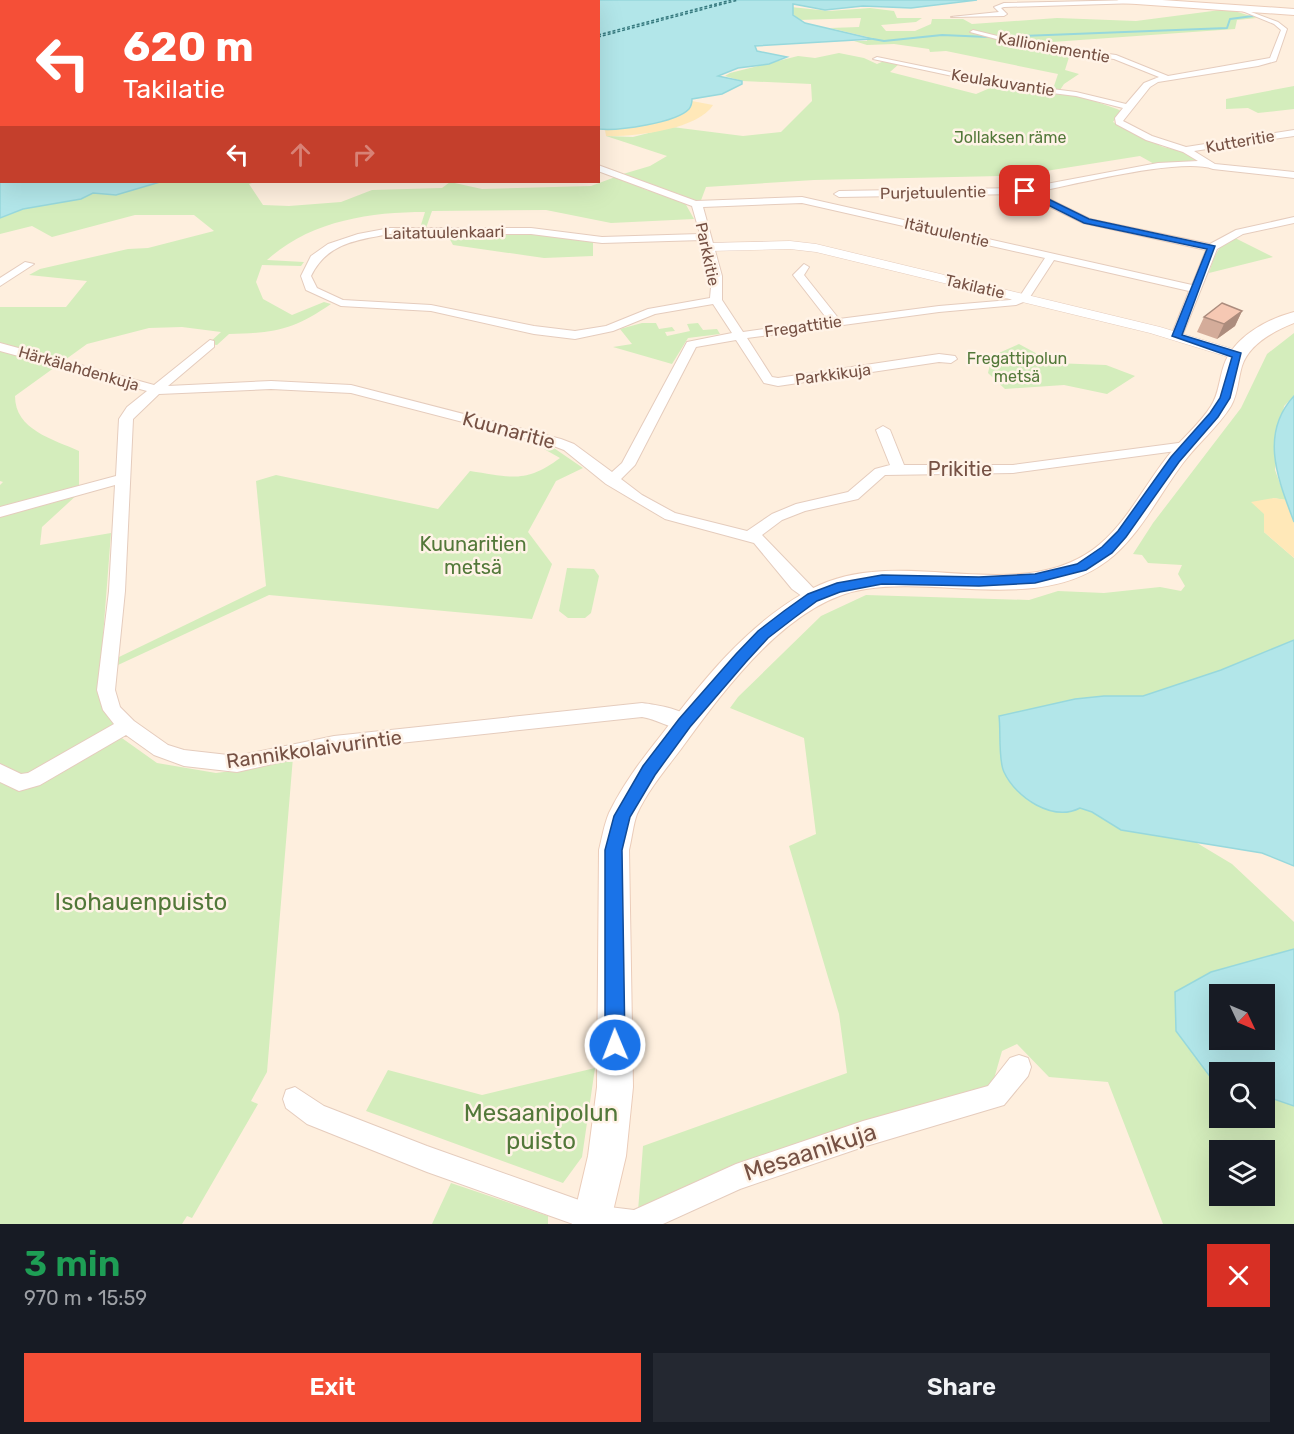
<!DOCTYPE html>
<html lang="en">
<head>
<meta charset="utf-8">
<style>
	:root { --surface:#171b24; --page:#242831; --text:#f1f3f6; --muted:#9ea1a6; --accent:#f54f37 }
	body { margin:0; font-family:Rubik,sans-serif; background:var(--page); color:var(--text); height:100vh; display:flex; flex-direction:column; font-size:22px; white-space:nowrap }
	* { box-sizing:border-box; margin:0 }
	p { font-size:20px; color:var(--muted) }
	.icon { flex:none; width:33px; height:33px; fill:none; stroke:currentColor; stroke-width:2; stroke-linecap:round; stroke-linejoin:round }
	.map { position:relative; height:1224px; overflow:hidden }
	.sheet { display:flex; flex-direction:column; background:var(--surface); flex:1 }
	.sheet>* { flex:none }
	.hud { position:absolute; left:0px; top:0px; width:600px; height:183px; box-shadow:0 6px 24px #0002; background:#f54f37; color:#fff; overflow:hidden }
	.needle { width:39px; rotate:134deg }
	.tools { position:absolute; left:1209px; top:984px; display:grid; gap:12px }
	.tools a { display:grid; place-items:center; width:66px; height:66px; border-radius:0px; background:var(--surface); box-shadow:0 6px 24px #0002; font-size:30px }
	.pin { position:absolute; display:grid; place-items:center; width:51px; height:51px; color:#fff; margin:-26px; border-radius:12px; box-shadow:0 3px 9px #0006 }
	.me { position:absolute; width:66px; margin:-33px; rotate:359deg; stroke-linejoin:round; filter:drop-shadow(0 0 4px #0008) }
	.turn { display:flex; align-items:center; gap:21px; height:126px; padding:0 24px; font-size:27px }
	.turn .icon { width:78px; height:78px; stroke-width:2.5 }
	.turn b { display:block; font-size:42px; line-height:51px }
	.lanes { display:flex; align-items:center; height:57px; padding:0 24px; background:#0003; justify-content:center; gap:30px; direction:ltr }
	.lanes .off { opacity:.35 }
	.round { display:grid; place-items:center; flex:none; width:63px; height:63px; border-radius:0px; background:var(--page) }
	.summary { display:flex; align-items:center; justify-content:space-between; height:102px; padding:0 24px }
	h1 { font-size:36px; font-weight:600; line-height:45px; color:#1e9e55 }
	.action { display:flex; gap:12px; margin-top:auto; padding:12px 24px }
	.action a { flex:1; height:69px; border-radius:0px; background:var(--accent); color:#fff; font-size:24px; font-weight:600; line-height:69px; text-align:center }
	.action a+a { background:var(--page); color:var(--text) }
	.map>svg:first-child { display:block }
</style>
</head>
<body>
<div class="map">
<svg width="1294" height="1224" viewBox="0 0 1294 1224">
	<rect width="100%" height="100%" fill="#feefde"/>
	<g fill="#d4edbc" fill-rule="evenodd">
		<path d="M791,7L829,11L870,8L894,11L897,18H922L916,22L881,25L886,31H915L931,24L932,19H963L972,24L1057,18L1136,21L1228,9L1257,18L1237,20L1235,29L1038,43L1048,50L1070,54L1065,70L1079,74L1064,84L1060,90L1053,89L1058,74L946,51L930,52L929,49L894,44L867,45L854,41H867L868,37L830,28L859,27L861,18L799,20L793,14Z"/>
		<path d="M839,53L864,58L877,64L884,61L899,64L890,72L976,94L997,85L1074,94L1117,109L1121,111L1113,122L1163,147L1182,151L1196,160L1156,165L1140,156L1015,176L1037,189L1011,191L1001,176L814,180L706,187L700,203L690,201L679,194L649,188L623,174L650,166L667,156L606,136L633,137L672,127L743,136L781,132L812,101L811,84L742,81L725,76L730,73L798,56L815,58Z"/>
		<path d="M1294,86V109L1258,113L1248,108L1226,109V99Z"/>
		<path d="M618,176L646,190L674,196L685,203L694,219L611,223L546,210L432,211L426,228H420L425,212C369,212 310,221 267,260L304,262L301,266L262,265L256,282L263,299L292,315L324,302L331,304C293,330 275,333 229,334L217,345L208,344L221,332L182,327L149,328L87,344L15,396C15,430 53,439 79,451V493L42,527L40,545L111,533L99,688L117,728L30,776L18,777L0,766V485L3,482L0,481V307H66L87,281L29,275L40,269L128,249L148,248L214,231L194,215H135L52,237L32,226L0,234V218L23,209L81,199L93,193L116,195L160,182H255L249,184L263,205L289,206L341,202L372,190L442,188L450,182L482,189L591,186Z"/>
		<path d="M527,233L593,242V256L544,258L453,245L447,234Z"/>
		<path d="M1233,237L1273,257L1209,273C1214,257 1217,246 1233,237Z"/>
		<path d="M642,323H656L659,329L672,327L675,331L665,332L667,336L690,331L687,324L698,323L703,330L717,329L720,334L688,338L672,364L613,347L632,344L620,329Z"/>
		<path d="M1294,333V396L1284,406L1275,470L1286,500L1273,498L1264,514V532L1294,558V640L1221,670L1143,696H1104L1204,825L1294,866L1262,853L1192,840L1232,864L1294,922V949L1211,972L1220,1072V1118H1264L1265,1096L1294,1106V1224H1163L1108,1082L1049,1077L1017,1044L1002,1051L991,1089L638,1211L643,1146L847,1073L839,1014L789,846L816,834L804,738L730,708L738,697L821,616L866,595L1029,600L1058,591L1104,593L1160,587L1181,591L1185,586L1178,574L1182,565L1148,563L1142,555L1133,554L1153,523L1241,408L1267,354ZM1220,1150H1264V1196H1220Z"/>
		<path d="M1019,344L1054,363L1106,365L1135,376L1107,394L1064,385L1005,389L988,373L992,356Z"/>
		<path d="M548,444L583,468L556,481L528,532L552,564L532,619L269,595L118,665L119,657L266,586L256,481L276,475L438,509L470,471C510,477 525,484 560,458L544,449Z"/>
		<path d="M567,568L594,569L599,576L591,613L585,618H568L559,611Z"/>
		<path d="M119,736L157,763L216,773L255,768L293,757L267,1072L251,1101L258,1104L192,1218L187,1216L182,1224H0V779L23,790Z"/>
		<path d="M595,1068L582,1157L563,1183L366,1111L388,1070L482,1095Z"/>
		<path d="M451,1183L548,1216V1224H432Z"/>
	</g>
	<g fill="#ffe8b8">
		<path d="M692,101L713,105C698,130 632,137 606,136L605,130C628,128 682,123 692,101Z"/>
		<path d="M1274,498L1286,500L1294,522V558L1264,532V514L1251,502Z"/>
	</g>
	<g fill="#b2e6e9" stroke="#97d8dc" stroke-width="1.5" fill-rule="evenodd">
		<path d="M113,0H977L911,8L863,6L825,10L793,4V15L805,23L873,39L755,46L757,51L787,57L769,64L738,68L718,76L742,81V84L722,94L692,99C692,101 692,105 689,109C676,123 618,131 599,129L598,2L111,1Z"/>
		<path d="M0,28L2,182H160L116,195L93,193L81,199L23,209L0,218Z"/>
		<path d="M1294,396V522C1278,479 1259,434 1294,396Z"/>
		<path d="M1294,640V866L1262,853L1121,830L1092,812L1080,808C1053,822 1016,798 1004,772C998,760 1001,730 999,716L1075,699L1104,696H1143L1221,670Z"/>
		<path d="M1294,949V1106L1265,1096L1264,1072H1220L1219,1084L1214,1082L1176,1031L1175,992L1211,972ZM1220,994H1264V1040H1220Z"/>
	</g>
	<g fill="none" stroke-linecap="round" stroke-linejoin="round">
		<g stroke="#97d8dc" stroke-width="2">
			<path d="M1000,37L1227,28L1230,19L1253,16"/>
			<path d="M873,39L884,41L942,35L988,37"/>
		</g>
		<g stroke="#36797e" stroke-width="1.5" stroke-dasharray="3 2" stroke-linecap="butt">
			<path d="M598,35L731,0"/>
			<path d="M598,37L738,0"/>
		</g>
		<g stroke="#e5ccbd" stroke-width="2">
			<g id="minor">
				<path d="M1137,0L1139,3L1004,7L1001,8L1007,14L1004,16L951,17L999,12L994,7L1004,3Z"/>
				<path d="M1235,6L1278,22L1287,29L1276,61L1258,66L1158,82L1150,87L1123,121L1152,136L1186,147L1294,130V136L1194,151L1215,164L1294,172V178L1213,169C1180,157 1074,185 1035,192L1090,219L1210,244L1236,230L1294,217V223L1243,234L1217,249L1181,339L1171,336L1189,291L1054,260L1028,300L1016,305L939,312L747,338L772,377L778,378L939,354L955,356L957,359L951,363L939,362L778,386L764,383L736,340L696,347L635,465L621,479L642,495L675,513L747,531L772,514L796,504L848,492L875,469L890,465L876,430L883,426L890,430L904,465H1013L1186,442L1191,443V449L1013,473L885,475L858,499L805,511L782,520L762,535L819,594L821,598L813,604L792,589L754,543L665,519L606,484L564,450L551,445L351,393L271,389L159,394L133,419L125,591L115,690L120,707L134,721L168,745L184,750L237,756L334,736L642,703C657,705 687,709 694,723L691,728C678,733 657,719 642,717L334,750L237,772L184,766L154,755L126,735L40,785L19,791L0,782V764L21,774L28,773L114,724L103,710L97,690L109,591L115,485L0,517V507L116,476L119,419L127,407L147,391L0,351V343L154,385L210,340L214,341V347L168,386L271,381L351,385L561,439L574,444L612,472L622,463L687,342L732,333L713,304L655,314L613,331L575,339L534,334L431,311L341,306L306,290L301,276L311,256L328,244L358,234L390,228H531L602,237L700,234L692,206L598,171V165L696,201L802,197L1192,285L1206,250L1083,223L1023,194L839,197L834,194L839,191L1025,188L1158,163L1198,161L1183,152L1146,140L1116,124L1115,118L1123,108L1076,96L1004,87L873,59L877,57L1004,83L1076,92L1126,104L1144,83L1159,77L1114,59L1026,47L970,32L973,30L1026,43L1116,55L1168,76L1270,58L1281,30L1274,24L1235,8ZM802,203L1045,258L1020,296L1010,300L939,306L839,319L804,275L809,267L804,264L793,275L828,320L743,332L722,300V276L703,207ZM390,234H531L602,243L702,240L712,276L710,298L648,309L606,326L575,331L534,326L431,305L343,300L317,288L311,276C327,243 357,240 390,234Z"/>
				<path d="M25,262L34,264L0,286V278Z"/>
				<path d="M1019,1055L1028,1058L1031,1067L1028,1076L1004,1105L863,1147L740,1189L663,1224H573L427,1172L307,1124L286,1108L283,1099L286,1090L295,1087L324,1106L427,1146L593,1205L634,1210L736,1164L863,1121L988,1086L1010,1058Z"/>
			</g>
		</g>
		<g stroke="#e5ccbd" stroke-width="1">
			<path id="tertiary" d="M790,241L816,244L1160,327L1243,352L1246,355L1238,360L1150,333L816,252L790,249L709,251L702,247L709,243Z"/>
		</g>
		<g stroke="#ebccb9" stroke-width="2">
			<g id="secondary">
				<path d="M1117,0H1162L1294,9V15L1122,3Z"/>
				<path d="M1294,312V323C1274,331 1249,344 1242,366C1238,379 1238,394 1231,406C1218,427 1198,443 1183,463C1158,496 1140,536 1107,561C1039,612 942,577 866,589C789,600 724,690 681,749C666,769 648,790 637,814C633,825 632,838 629,850L633,1087L626,1156L610,1224H572L588,1156L597,1087L599,850C602,838 604,825 609,813C623,784 642,759 662,734C702,681 746,626 804,593C824,581 849,574 872,572C945,564 1038,597 1100,544C1128,520 1145,485 1167,457C1181,439 1199,425 1211,406C1219,394 1219,379 1224,365C1234,337 1267,319 1294,312Z"/>
			</g>
		</g>
		<use href="#minor" fill="#fff" fill-rule="evenodd"/>
		<use href="#tertiary" fill="#fff" fill-rule="evenodd"/>
		<use href="#secondary" fill="#fff" fill-rule="evenodd"/>
	</g>
	<path fill="#d4ac9a" d="M1242,311L1235,326L1217,339L1197,332L1204,317Z"/>
	<path fill="#ac8c7d" d="M1242,311L1235,326L1217,339L1224,324Z"/>
	<path fill="#f6c8b3" stroke="#ac8c7d" stroke-width="1.5" d="M1222,303L1242,311L1224,324L1204,317Z"/>
	<path fill="#1a73e8" stroke="#114b97" stroke-width="1.5" d="M1022,189H1028L1089,219L1215,246L1182,335L1241,353L1230,398L1218,417L1179,462L1126,537L1112,553L1086,570L1035,583L979,586L882,584L840,592L817,601L794,618L768,638L746,662L690,727L655,775L630,817L622,850L625,1045L622,1052L615,1054L608,1052L605,1045V850L614,816L643,766L679,719L736,654L758,631L784,611L808,594L837,583L882,575L979,577L1035,574L1077,564L1102,547L1118,531L1171,457L1210,413L1220,398L1232,357L1172,336L1207,249L1084,223L1022,192Z"/>
	<g text-anchor="middle" stroke-width="5" stroke-linejoin="round" paint-order="stroke">
		<g font-size="16" fill="#765144" stroke="#fff3e7">
			<text transform="translate(1054 47) rotate(10)" y="6">Kallioniementie</text>
			<text transform="translate(1003 82) rotate(9)" y="6">Keulakuvantie</text>
			<text transform="translate(1240 141) rotate(-10)" y="6">Kutteritie</text>
			<text transform="translate(933 192) rotate(-1)" y="6">Purjetuulentie</text>
			<text transform="translate(444 232) rotate(-1)" y="6">Laitatuulenkaari</text>
			<text transform="translate(947 232) rotate(13)" y="6">Itätuulentie</text>
			<text transform="translate(708 254) rotate(78)" y="6">Parkkitie</text>
			<text transform="translate(975 286) rotate(13)" y="6">Takilatie</text>
			<text transform="translate(803 326) rotate(-8)" y="6">Fregattitie</text>
			<text transform="translate(79 368) rotate(16)" y="6">Härkälahdenkuja</text>
			<text transform="translate(833 374) rotate(-8)" y="6">Parkkikuja</text>
		</g>
		<g font-size="16" fill="#527839" stroke="#fff3e7">
			<text x="1010" y="143">Jollaksen räme</text>
			<text x="1017" y="364">Fregattipolun<tspan x="1017" dy="18">metsä</tspan></text>
		</g>
		<g font-size="20" fill="#765144" stroke="#fff3e7">
			<text transform="translate(509 430) rotate(15)" y="7">Kuunaritie</text>
			<text x="960" y="476">Prikitie</text>
			<text transform="translate(314 749) rotate(-8)" y="7">Rannikkolaivurintie</text>
		</g>
		<g font-size="20" fill="#527839" stroke="#fff3e7">
			<text x="473" y="551">Kuunaritien<tspan x="473" dy="23">metsä</tspan></text>
		</g>
		<g font-size="24" fill="#527839" stroke="#fff3e7">
			<text x="141" y="910">Isohauenpuisto</text>
			<text x="541" y="1121">Mesaanipolun<tspan x="541" dy="28">puisto</tspan></text>
		</g>
		<g font-size="24" fill="#765144" stroke="#fff3e7">
			<text transform="translate(810 1152) rotate(-18)" y="8">Mesaanikuja</text>
		</g>
	</g>
</svg>
<div class="tools">
<a><svg class="needle" viewBox="-14 -14 28 28"><path d="M0-13l5 13h-10z" fill="#e53935"/><path d="M0 13l5-13h-10z" fill="#9ea1a6"/></svg></a>
<a><svg class="icon" aria-label="search" viewBox="0 0 24 24"><circle cx="10" cy="10" r="6"/><path d="M15 15l6 6"/></svg></a>
<a><svg class="icon" aria-label="layers" viewBox="0 0 24 24"><path d="M12 4l9 5-9 5-9-5zM3 14l9 5 9-5"/></svg></a>
</div>
<div class="pin" style="left:1025px;top:191px;background:#d93025"><svg class="icon" aria-label="arrive" viewBox="0 0 24 24"><path d="M6 21V4h12l-3 4 3 4H6"/></svg></div>
<svg class="me" style="left:615px;top:1045px" viewBox="-20 -20 40 40"><circle r="17" fill="#1a73e8" stroke="#fff" stroke-width="3"/><path d="M0-11L8 9 0 5-8 9z" fill="#fff"/></svg>
<div class="hud">
<div class="turn"><svg class="icon" aria-label="left" viewBox="0 0 24 24"><path d="M17 20v-9H6M10 6l-5 5 5 5"/></svg><div><b>620 m</b>Takilatie</div></div>
<div class="lanes"><svg class="icon" aria-label="left" viewBox="0 0 24 24"><path d="M17 20v-9H6M10 6l-5 5 5 5"/></svg><svg class="icon off" aria-label="ahead" viewBox="0 0 24 24"><path d="M12 20V5M6 11l6-6 6 6"/></svg><svg class="icon off" aria-label="right" viewBox="0 0 24 24"><path d="M7 20v-9h11M14 6l5 5-5 5"/></svg></div>
</div>
</div>
<section class="sheet">
<div class="summary"><div><h1>3 min</h1><p>970 m · 15:59</p></div><a class="round" style="background:#d93025;color:#fff"><svg class="icon" aria-label="close" viewBox="0 0 24 24"><path d="M6 6l12 12M18 6L6 18"/></svg></a></div>
<div class="action"><a>Exit</a><a>Share</a></div>
</section>
</body>
</html>
